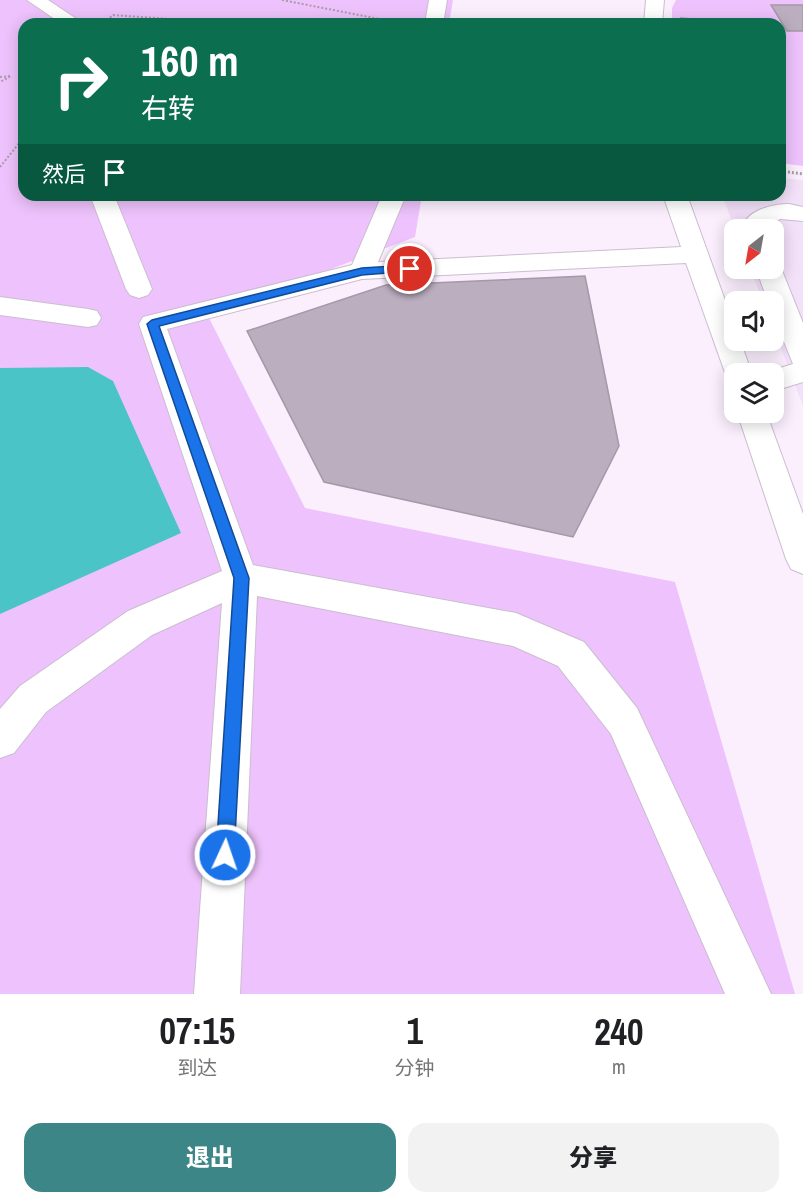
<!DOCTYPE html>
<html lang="zh">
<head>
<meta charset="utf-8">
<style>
	:root { --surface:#fff; --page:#f2f2f2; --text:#202124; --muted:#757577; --accent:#3d8687 }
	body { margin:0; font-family:"Archivo Narrow","Noto Sans SC",sans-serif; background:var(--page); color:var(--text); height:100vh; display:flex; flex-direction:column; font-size:22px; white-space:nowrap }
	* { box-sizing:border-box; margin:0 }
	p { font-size:20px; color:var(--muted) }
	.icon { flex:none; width:33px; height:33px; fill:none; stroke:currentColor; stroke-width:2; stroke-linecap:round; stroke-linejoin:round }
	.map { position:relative; height:994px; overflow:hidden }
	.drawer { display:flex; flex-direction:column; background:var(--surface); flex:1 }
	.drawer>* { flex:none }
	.top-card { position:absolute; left:18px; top:18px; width:768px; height:183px; border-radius:18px; box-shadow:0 3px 15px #0003; background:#0b6e4f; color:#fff; overflow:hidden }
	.needle { width:39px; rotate:211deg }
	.buttons { position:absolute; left:724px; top:219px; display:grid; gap:12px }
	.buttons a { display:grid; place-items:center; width:60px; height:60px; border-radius:12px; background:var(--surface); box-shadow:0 3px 15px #0003; font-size:30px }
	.pin { position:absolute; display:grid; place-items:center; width:51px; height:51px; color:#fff; margin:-26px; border:3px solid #fff; border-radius:50%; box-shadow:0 2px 6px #0007 }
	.me { position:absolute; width:66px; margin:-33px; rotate:3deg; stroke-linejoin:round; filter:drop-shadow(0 0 4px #0008) }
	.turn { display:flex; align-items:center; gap:21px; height:126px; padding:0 24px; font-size:27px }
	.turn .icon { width:78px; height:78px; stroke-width:2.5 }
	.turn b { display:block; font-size:42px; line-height:51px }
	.then { display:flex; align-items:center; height:57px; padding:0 24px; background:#0003; gap:12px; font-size:22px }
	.eta { display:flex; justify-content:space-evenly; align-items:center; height:102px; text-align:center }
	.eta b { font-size:36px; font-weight:800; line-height:42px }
	.button { display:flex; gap:12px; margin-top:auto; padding:12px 24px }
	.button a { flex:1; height:69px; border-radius:18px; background:var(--accent); color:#fff; font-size:24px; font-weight:800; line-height:69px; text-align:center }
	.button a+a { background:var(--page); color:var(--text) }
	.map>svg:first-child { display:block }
</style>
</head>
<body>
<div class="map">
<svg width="803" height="994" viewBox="0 0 803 994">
	<rect width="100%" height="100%" fill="#fbeffe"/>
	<path fill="#f3e0f9" d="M780,178L803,180V406L774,330V302L763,301L750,269L774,268V230L735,229L722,195H780Z"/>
	<g fill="#eec2fc">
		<path d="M0,0H453L449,24H24V195H422L415,237L208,316L305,508L675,582L795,994H0Z"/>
		<path d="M676,0H803V166L780,163V24H672V8Z"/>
	</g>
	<path fill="#4bc4c7" d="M88,367L113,381L181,533L0,614V368Z"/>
	<g fill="#bbaebf" stroke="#a598a9" stroke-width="1.5">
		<path d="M771,5H803V31H787Z"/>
		<path d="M681,18L747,24H681Z"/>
		<path d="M585,276L619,446L573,537L324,482L247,331L386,285Z"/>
	</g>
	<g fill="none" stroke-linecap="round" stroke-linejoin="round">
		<g stroke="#cabdcf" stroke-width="2">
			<g id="minor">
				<path d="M27,0H48L84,24H62Z"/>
				<path d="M429,0H447L443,24H425Z"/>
				<path d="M646,0H664L662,24H644Z"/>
				<path d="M90,195H114L152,289L148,295L139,298L130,295L126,289Z"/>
				<path d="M382,195H406L378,262L681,247L663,195H687L735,328V340H740L752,374H735V384L728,381L686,263L362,279L167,329L253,565L516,613L584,642L637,708L771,994H725L611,734L558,666L513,646L257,596L240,994H194L222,603L152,635L46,712L14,753L0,758V709L20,686L128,611L222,571L139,324L143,317L352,265Z"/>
				<path d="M789,204L803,207V221L780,219L767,227V230H743C743,210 774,204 789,204Z"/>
				<path d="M774,261L781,268L803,323V382L774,391V374L764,373L793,364L774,317V302H768L756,268H774Z"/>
				<path d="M0,297L88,309L97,311L101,318L97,325L88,327L0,315Z"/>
				<path d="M737,412H766L803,514V574L791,569L786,559Z"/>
			</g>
		</g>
		<g stroke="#a79da9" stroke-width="2" stroke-dasharray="2 2" stroke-linecap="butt">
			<path d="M282,0L405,24"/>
			<path d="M104,23L113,15L238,24"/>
			<path d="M0,77L11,76L0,82"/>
			<path d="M0,167L24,137"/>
		</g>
		<path stroke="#a79da9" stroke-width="3" stroke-dasharray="2 2" stroke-linecap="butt" d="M780,171L803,174"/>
		<use href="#minor" fill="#fff" fill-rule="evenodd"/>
	</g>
	<path fill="#1a73e8" stroke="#114b97" stroke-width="1.5" d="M410,265L415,269L413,271L362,275L159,326L249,578L234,855L232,862L225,864L219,862L216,855L234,578L147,324L152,320L362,268Z"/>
</svg>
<div class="buttons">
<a><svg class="needle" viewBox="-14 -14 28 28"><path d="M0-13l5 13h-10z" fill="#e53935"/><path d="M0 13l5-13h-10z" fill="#757577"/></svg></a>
<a><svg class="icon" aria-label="sound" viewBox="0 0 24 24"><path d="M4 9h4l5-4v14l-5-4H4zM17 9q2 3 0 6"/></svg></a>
<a><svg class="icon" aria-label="layers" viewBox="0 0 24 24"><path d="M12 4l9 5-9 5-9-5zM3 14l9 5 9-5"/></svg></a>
</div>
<div class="pin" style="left:410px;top:269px;background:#d93025"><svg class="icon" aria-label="arrive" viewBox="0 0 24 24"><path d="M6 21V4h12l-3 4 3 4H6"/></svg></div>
<svg class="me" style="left:225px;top:855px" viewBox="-20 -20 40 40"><circle r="17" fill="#1a73e8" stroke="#fff" stroke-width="3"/><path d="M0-11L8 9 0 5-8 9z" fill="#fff"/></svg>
<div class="top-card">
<div class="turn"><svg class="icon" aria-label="right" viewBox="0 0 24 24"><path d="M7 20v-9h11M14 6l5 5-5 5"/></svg><div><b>160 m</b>右转</div></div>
<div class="then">然后<svg class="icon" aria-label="arrive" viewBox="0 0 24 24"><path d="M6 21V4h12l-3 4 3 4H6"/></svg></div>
</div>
</div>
<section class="drawer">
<div class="eta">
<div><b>07:15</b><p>到达</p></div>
<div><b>1</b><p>分钟</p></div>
<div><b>240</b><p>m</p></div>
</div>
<div class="button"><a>退出</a><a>分享</a></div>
</section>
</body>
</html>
